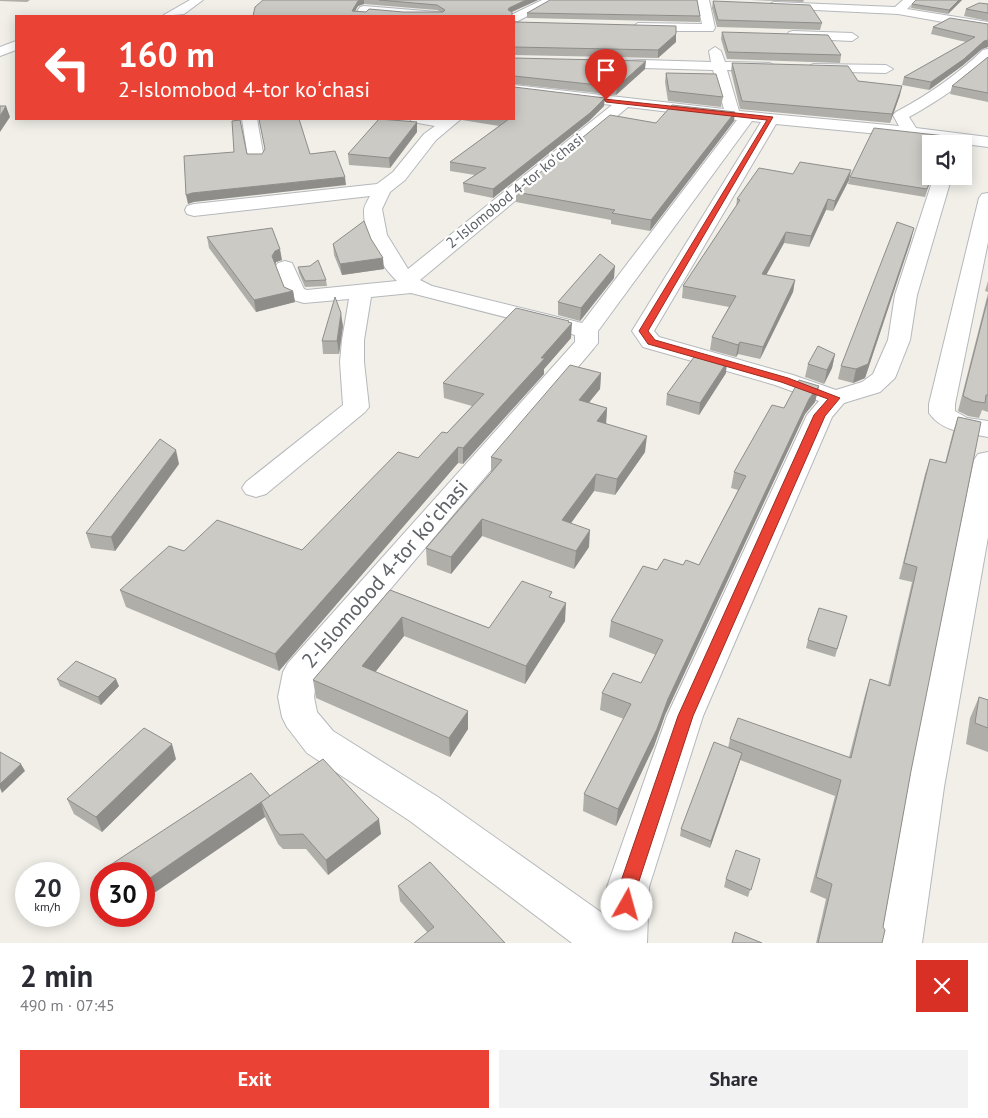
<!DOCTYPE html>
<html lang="en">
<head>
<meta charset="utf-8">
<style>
	:root { --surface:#fff; --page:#f2f2f3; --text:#2b2b33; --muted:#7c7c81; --accent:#ea4335 }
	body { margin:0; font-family:"PT Sans",sans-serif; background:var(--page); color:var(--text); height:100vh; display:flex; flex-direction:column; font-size:19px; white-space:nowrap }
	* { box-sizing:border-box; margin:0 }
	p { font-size:16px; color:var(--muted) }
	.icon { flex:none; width:28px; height:28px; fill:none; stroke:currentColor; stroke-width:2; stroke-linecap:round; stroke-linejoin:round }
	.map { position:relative; height:943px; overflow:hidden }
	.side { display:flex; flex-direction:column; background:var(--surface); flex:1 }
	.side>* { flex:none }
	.banner { position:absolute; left:15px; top:15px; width:500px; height:105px; border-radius:0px; box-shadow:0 2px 12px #0003; background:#ea4335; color:#fff; overflow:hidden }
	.tools { position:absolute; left:922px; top:135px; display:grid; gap:10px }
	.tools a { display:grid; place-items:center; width:50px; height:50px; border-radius:0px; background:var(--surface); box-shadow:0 2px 12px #0003; font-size:25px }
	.speed { position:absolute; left:15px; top:862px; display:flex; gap:10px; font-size:25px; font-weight:700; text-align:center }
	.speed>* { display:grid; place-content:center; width:65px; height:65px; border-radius:50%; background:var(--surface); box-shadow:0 2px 12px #0003; line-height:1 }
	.speed small { font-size:12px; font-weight:400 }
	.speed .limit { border:8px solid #d22; background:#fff; color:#111 }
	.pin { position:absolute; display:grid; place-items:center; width:42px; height:42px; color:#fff; margin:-51px -21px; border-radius:50% 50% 50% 0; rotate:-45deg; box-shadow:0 0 5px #0007 }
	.pin .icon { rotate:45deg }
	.me { position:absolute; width:55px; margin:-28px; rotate:7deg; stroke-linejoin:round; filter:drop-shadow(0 0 4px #0008) }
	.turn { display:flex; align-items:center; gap:18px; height:105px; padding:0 20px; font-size:22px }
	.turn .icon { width:65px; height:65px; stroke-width:2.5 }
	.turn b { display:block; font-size:35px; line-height:42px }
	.round { display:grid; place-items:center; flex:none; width:52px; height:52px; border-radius:0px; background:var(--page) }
	.summary { display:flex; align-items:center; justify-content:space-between; height:85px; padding:0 20px }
	h1 { font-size:30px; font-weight:700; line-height:38px }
	.primary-button { display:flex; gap:10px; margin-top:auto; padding:10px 20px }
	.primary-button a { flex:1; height:58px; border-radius:0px; background:var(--accent); color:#fff; font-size:20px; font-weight:700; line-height:58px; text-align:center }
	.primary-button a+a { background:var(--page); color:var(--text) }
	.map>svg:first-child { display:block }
</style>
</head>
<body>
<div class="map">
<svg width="988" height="943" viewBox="0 0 988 943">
	<rect width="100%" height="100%" fill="#f1efe8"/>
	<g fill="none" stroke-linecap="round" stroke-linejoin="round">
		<g stroke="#b5b8bc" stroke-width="2">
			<g id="minor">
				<path d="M190,0H203L184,14L162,16Z"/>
				<path d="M542,0H557L518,21H514V16H509Z"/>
				<path d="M697,0H709L715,28L713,31H638L632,27L638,23L702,24Z"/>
				<path d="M903,0H916L907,9L988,22V30L898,14L774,8L768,5L774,2L895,7Z"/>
				<path d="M364,6L437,12L443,16H403L368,13L366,16H354L360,7Z"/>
				<path d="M793,31L852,33L858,37L852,41L789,38L787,35L789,32Z"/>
				<path d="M16,41V50L0,56V47Z"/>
				<path d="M715,47L721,51L725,62L770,63L777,67L770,71L727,70L739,111L899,126L893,115L896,112C928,95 957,75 983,50L988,49V60C965,83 938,101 909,117L916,128L988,137V147L910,137L776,124L654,331L659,337L793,375L836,390L862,382L873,374L888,340L895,295L934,176H952L917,295L910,340L895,378L880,392L844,403L832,417L703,716L649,887L647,943H572L410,821L307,753L287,727L282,717L278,697L283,672L288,663L575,342V335L411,293L371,297L364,340V362L369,407L365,412L266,494L256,497L246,494L242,488L246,482L343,405L340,362L342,340L349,299L304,303L287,298L275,267L278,263L285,261L292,263L304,289L307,290L397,281C380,265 363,235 364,210C364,206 368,200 370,196L194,216L187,214L185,210L187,206L194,204L377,184L393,172L424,134L435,126L412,122L410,119H461L436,140L405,180L390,192L382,209L387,235L408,269L612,105L514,93V85L724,109L713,70L608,67L601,63L608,59L711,62L709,51ZM628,107L737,120L582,323L432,286L420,280ZM752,121L761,122L632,331L643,347L775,385L819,401L807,415L667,716L607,887L605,915L438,797L333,731L317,712L314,697L317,676L594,348L598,343V331Z"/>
				<path d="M813,64L886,65L893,69L886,73L808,71L806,68Z"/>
				<path d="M242,119H257L264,158L262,162H250L248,158Z"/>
				<path d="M988,193V242L955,404V411L967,418L988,421V437C967,433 942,432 929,413V404L979,198L982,194Z"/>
				<path d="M988,452V537L944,787L922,943H878L906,787L974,460L978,454Z"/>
			</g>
		</g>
		<use href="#minor" fill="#fff" fill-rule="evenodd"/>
	</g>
	<g fill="#afaea9" fill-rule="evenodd">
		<path d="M0,0H30L27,2L0,1Z"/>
		<path d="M263,0H538L512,12L253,16ZM364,4L437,10L440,12H366L355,11L358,6Z"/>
		<path d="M750,0H804L803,2Z"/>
		<path d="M962,0L948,14L911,8L912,4Z"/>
		<path d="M713,1L822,23L820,30L717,27L712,8Z"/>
		<path d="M988,4V21L964,16L966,9Z"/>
		<path d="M527,13L700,16V22L527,18Z"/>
		<path d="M988,24V47L982,49L962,66L929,90L902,85L904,77L966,42L931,34L933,27Z"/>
		<path d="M514,27L676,42L658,58L514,55Z"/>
		<path d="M722,32L841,55L840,63L727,59L721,39Z"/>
		<path d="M988,57V102L950,94L952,86Z"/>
		<path d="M514,58L645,69L616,95L514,84Z"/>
		<path d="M732,63L858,81L900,95L890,123L740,109L731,71Z"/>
		<path d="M666,73L723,97L721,107L668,101L665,82Z"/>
		<path d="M514,87L604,106L589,121L493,198L464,192L463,183L475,175L450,171V162L499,126L462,120V119H514Z"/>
		<path d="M734,121L650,231L611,224V220L516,202V192L656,123Z"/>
		<path d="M417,132L390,168L349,165L348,154Z"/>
		<path d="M793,174L849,180L833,211L826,210L809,247L784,243L766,275L795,280L793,292L760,359L738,354L736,357L710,350L712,337L729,307L682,298L683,286L736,207L737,199Z"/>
		<path d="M932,176L925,197L848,184L850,177Z"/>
		<path d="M207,237L282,260L276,262L275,265L284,287L293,291L295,302L256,312L209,248Z"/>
		<path d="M371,239L384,269L342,275L334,255L333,244Z"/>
		<path d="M911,240L865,378L853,383L838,379L841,366Z"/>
		<path d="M298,267L326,280L327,286L305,287L299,273Z"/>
		<path d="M614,278L580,321L558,315V302Z"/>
		<path d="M988,281V292L985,291Z"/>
		<path d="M988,293V412L982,410L979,418L968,416L958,411Z"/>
		<path d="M569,322L571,338L544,369V374L463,464L458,463L279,671L126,607L120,590L184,551L302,550L418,458L447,433L472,406L444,398L443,383Z"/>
		<path d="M343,326L339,354H323L322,341Z"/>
		<path d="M835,354L832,368L824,384L805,377L808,364Z"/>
		<path d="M601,373L600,389L589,402L607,408L606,423L645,452L615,495L594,491L571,523L589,547L574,569L482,536L451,574L427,565L426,548L491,473V457Z"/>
		<path d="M726,373L699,415L666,405L667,394Z"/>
		<path d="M819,386L815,402L805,414L665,715L654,746L616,826L583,811L584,794L624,719L600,710L602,693L641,683L656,655L609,637L611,621L657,570L683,565H699L738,490L731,488L734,472L784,408Z"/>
		<path d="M958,417L911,771L883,927L882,943H816L826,899L810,892L835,796L740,760L710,848L680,836L681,829L728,748L730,739L849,757L865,695L870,679L888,685L912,582L899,579L925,474L930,459L945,463L953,432Z"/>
		<path d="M179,464L115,551L91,548L86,533Z"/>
		<path d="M390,590L489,628L552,598L565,621L525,684L404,636L375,672L468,729L450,757L316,698L313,680Z"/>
		<path d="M847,616L835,657L806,648L808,640Z"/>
		<path d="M57,679L119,686L101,705L60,686Z"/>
		<path d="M979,697L988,700V752L966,744L970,718Z"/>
		<path d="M176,759L102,832L74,814L67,799Z"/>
		<path d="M270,796L381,834L328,875L306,849H283L278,844L265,817L144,874H103L101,871Z"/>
		<path d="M760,859L748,897L724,887L726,879Z"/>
		<path d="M398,886L505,943L427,932L400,901Z"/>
	</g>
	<g fill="#8f8d8a">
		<path d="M360,0H364V4L358,6L352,16V11L358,1Z"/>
		<path d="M526,0H538L509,13L508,10L509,8Z"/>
		<path d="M959,0H962L948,14L949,10Z"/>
		<path d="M676,34V42L658,58V50Z"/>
		<path d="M988,40V47L982,49L962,66L929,90L931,82L984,41Z"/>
		<path d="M646,61L645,69L616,95L617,87Z"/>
		<path d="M902,86L900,95L890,123L892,114Z"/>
		<path d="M605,98L604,106L589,121L493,198V189Z"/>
		<path d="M6,106L10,117L0,132V116Z"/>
		<path d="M735,112L734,121L650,231L651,220Z"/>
		<path d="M417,122V132L390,168L389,158Z"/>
		<path d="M851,170L849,180L833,211L835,201Z"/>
		<path d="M345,177L346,185L194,202L188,204L186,195L192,193Z"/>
		<path d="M828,199L826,210L809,247L811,236Z"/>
		<path d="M914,228L911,240L865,378L853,383L856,369Z"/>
		<path d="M786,232L784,243L760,286L762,274Z"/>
		<path d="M280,249L282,260L276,262L273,268L272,256L275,251Z"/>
		<path d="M383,258L384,269L342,275L340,264Z"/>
		<path d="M615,266L614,278L580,321L581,308Z"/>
		<path d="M795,280L793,292L760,359L763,347Z"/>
		<path d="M293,291L295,302L256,312L254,300Z"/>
		<path d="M341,313L343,326L339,354L337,341Z"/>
		<path d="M569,321V326L572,323L571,338L544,369V374L463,464V448L541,358Z"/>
		<path d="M740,342L738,354L736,357L738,345Z"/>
		<path d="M835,354L832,368L824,384L827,370Z"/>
		<path d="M727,362L726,373L699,415L700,403Z"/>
		<path d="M601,373L600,389L578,416L579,400Z"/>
		<path d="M819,386L815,402L805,414L665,715L654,746L616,826L618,809L668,699L809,399Z"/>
		<path d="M607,408L606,424L597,421Z"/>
		<path d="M647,436L645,452L615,495L617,479Z"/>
		<path d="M458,447V463L279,671L275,654Z"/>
		<path d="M176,450L179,464L115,551L111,537Z"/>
		<path d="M596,474L594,491L561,537L562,520Z"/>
		<path d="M482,519V536L451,574V557Z"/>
		<path d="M590,530L589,547L574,569L576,551Z"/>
		<path d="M566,603L565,621L525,684L526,666Z"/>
		<path d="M402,617L404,636L365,685L362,666Z"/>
		<path d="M116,679L119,686L101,705L98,697Z"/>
		<path d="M468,711V729L450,757L449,738Z"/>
		<path d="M172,744L176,759L102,832L96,817Z"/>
		<path d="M742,753L740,761L710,848L711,841Z"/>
		<path d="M21,764L25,771L2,793L0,788V784Z"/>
		<path d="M270,796L261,802L265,817L144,900V882Z"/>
		<path d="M379,819L381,834L328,875L326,860Z"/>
	</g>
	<g fill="#cccac5" stroke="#8f8d8a">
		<path d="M263,0H360L358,1L352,11L366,12L369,9L403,12H443L445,10L437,5L379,0H526L509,8L508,10L512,12V16H253L255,7Z"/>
		<path d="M550,0H697L700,16L527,13Z"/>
		<path d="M916,0H959L949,10L912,4Z"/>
		<path d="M713,1L810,5L822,23L718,20Z"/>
		<path d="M979,3L988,4V13L966,9Z"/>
		<path d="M950,18L988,24V40L984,41L964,59L931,82L904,77L975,37L933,27Z"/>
		<path d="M515,22L676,26V34L658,50L514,47V27Z"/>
		<path d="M722,32L828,35L841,55L728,52Z"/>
		<path d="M988,57V93L952,86Z"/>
		<path d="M514,58L646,61L617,87L514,76Z"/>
		<path d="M732,63L848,66L858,81L902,86L892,114L742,101Z"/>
		<path d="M666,73L716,74L723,97L669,91Z"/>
		<path d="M514,85V87L605,98L590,113L493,189L463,183L486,168L450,162L509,119H506H514Z"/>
		<path d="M672,105L735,112L651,220L612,213L615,210L516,192L610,115L656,123Z"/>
		<path d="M0,106H6L0,116Z"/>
		<path d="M259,119H299L310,154L335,151L345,177L192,193L186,195L184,156L234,152L232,121L240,120L247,154H262L265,149Z"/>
		<path d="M379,119L417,122L389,158L348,154Z"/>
		<path d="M874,128L945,136L943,144H931L932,176L927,189L850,177Z"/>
		<path d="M800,162L851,170L835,201L828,199L811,236L786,232L762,274L795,280L763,347L740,342L738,345L712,337L736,296L683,286L740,200L737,199L759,168L793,174Z"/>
		<path d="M364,221L371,239L383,258L340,264L333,244Z"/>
		<path d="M897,222L914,228L868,364L856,369L841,366Z"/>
		<path d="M272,228L280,249L275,251L272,256L284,287L293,291L254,300L207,237Z"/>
		<path d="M600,254L615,266L581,308L558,302Z"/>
		<path d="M318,260L326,280L305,281L298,267L310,266Z"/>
		<path d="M335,297L341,313L337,341H322Z"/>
		<path d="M988,298V395H986L985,403L973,401L963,396Z"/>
		<path d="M516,308L569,321L568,322L572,323L541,358H545L463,448L458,447L275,654L120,590L169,546L184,551L217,520L302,550L398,452L418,458L442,432L447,433L484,394L443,383Z"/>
		<path d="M818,346L835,354L827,370L808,364Z"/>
		<path d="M703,355L727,362L700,403L667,394L694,357L701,358Z"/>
		<path d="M570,365L601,373L579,400L607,408L597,421L647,436L617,479L596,474L562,520L590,530L576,551L482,519L451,557L426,548L502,460L491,457Z"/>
		<path d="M799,380L819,386L809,399L668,699L657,729L618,809L584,794L631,704L602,693L613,673L641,683L663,640L611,621L643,566L657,570L664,559L683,565L686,560L699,565L746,476L734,472L772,405L784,408Z"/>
		<path d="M958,417L981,422L911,771L883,927L885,930L882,943H818L832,884L816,877L841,780L730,739L738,718L851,758L870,679L890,686L917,567L904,563L930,459L946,463Z"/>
		<path d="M160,439L176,450L111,537L86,533Z"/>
		<path d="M522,581L552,592L549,597L566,603L526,666L402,617L362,666L468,711L449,738L313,680L390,590L489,628Z"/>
		<path d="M819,608L847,616L837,649L808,640Z"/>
		<path d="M76,661L116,679L98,697L57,679Z"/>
		<path d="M979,697L988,700V728L975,723Z"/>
		<path d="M144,728L172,744L96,817L67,799Z"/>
		<path d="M714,742L742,753L711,841L681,829Z"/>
		<path d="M0,752L21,764L0,784Z"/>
		<path d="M323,759L379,819L326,860L303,834L280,835L275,829L261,802Z"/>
		<path d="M251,773L270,796L144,882V874H103L101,871Z"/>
		<path d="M736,850L760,859L751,890L726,879Z"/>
		<path d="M430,862L505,943H414L434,927L398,886Z"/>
		<path d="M735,932L762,943H732Z"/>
	</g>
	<path fill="#ea4335" stroke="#982c22" d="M604,99L773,117L648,331L655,340L788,378L840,398L825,416L693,716L637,887L636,905L633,911L627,914L621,911L618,905L619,887L678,716L814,415L828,399L781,382L648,344L639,331L767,120L606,102Z"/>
	<g text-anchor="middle" stroke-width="4.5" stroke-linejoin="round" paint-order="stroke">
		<g font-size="15" fill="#5f6368" stroke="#fff">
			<text transform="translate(515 191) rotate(-39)" y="5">2-Islomobod 4-tor koʻchasi</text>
		</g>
		<g font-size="21" fill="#5f6368" stroke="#fff">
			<text transform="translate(385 574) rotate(-49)" y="7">2-Islomobod 4-tor koʻchasi</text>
		</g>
	</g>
</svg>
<div class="tools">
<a><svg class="icon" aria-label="sound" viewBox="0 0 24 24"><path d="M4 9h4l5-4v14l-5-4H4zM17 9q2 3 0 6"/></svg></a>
</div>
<div class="speed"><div>20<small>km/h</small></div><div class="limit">30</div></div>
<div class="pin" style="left:606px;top:100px;background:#d93025"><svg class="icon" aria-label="arrive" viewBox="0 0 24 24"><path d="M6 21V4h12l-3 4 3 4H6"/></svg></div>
<svg class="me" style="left:627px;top:905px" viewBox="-20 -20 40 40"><circle r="19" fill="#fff"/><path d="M0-13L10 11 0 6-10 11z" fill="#ea4335"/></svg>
<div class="banner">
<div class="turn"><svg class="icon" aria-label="left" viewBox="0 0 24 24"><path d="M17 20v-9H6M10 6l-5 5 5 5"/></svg><div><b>160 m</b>2-Islomobod 4-tor koʻchasi</div></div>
</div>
</div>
<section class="side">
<div class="summary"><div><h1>2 min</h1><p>490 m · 07:45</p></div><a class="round" style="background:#d93025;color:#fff"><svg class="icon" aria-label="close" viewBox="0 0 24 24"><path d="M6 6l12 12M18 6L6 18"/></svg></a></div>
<div class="primary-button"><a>Exit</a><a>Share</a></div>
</section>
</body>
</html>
